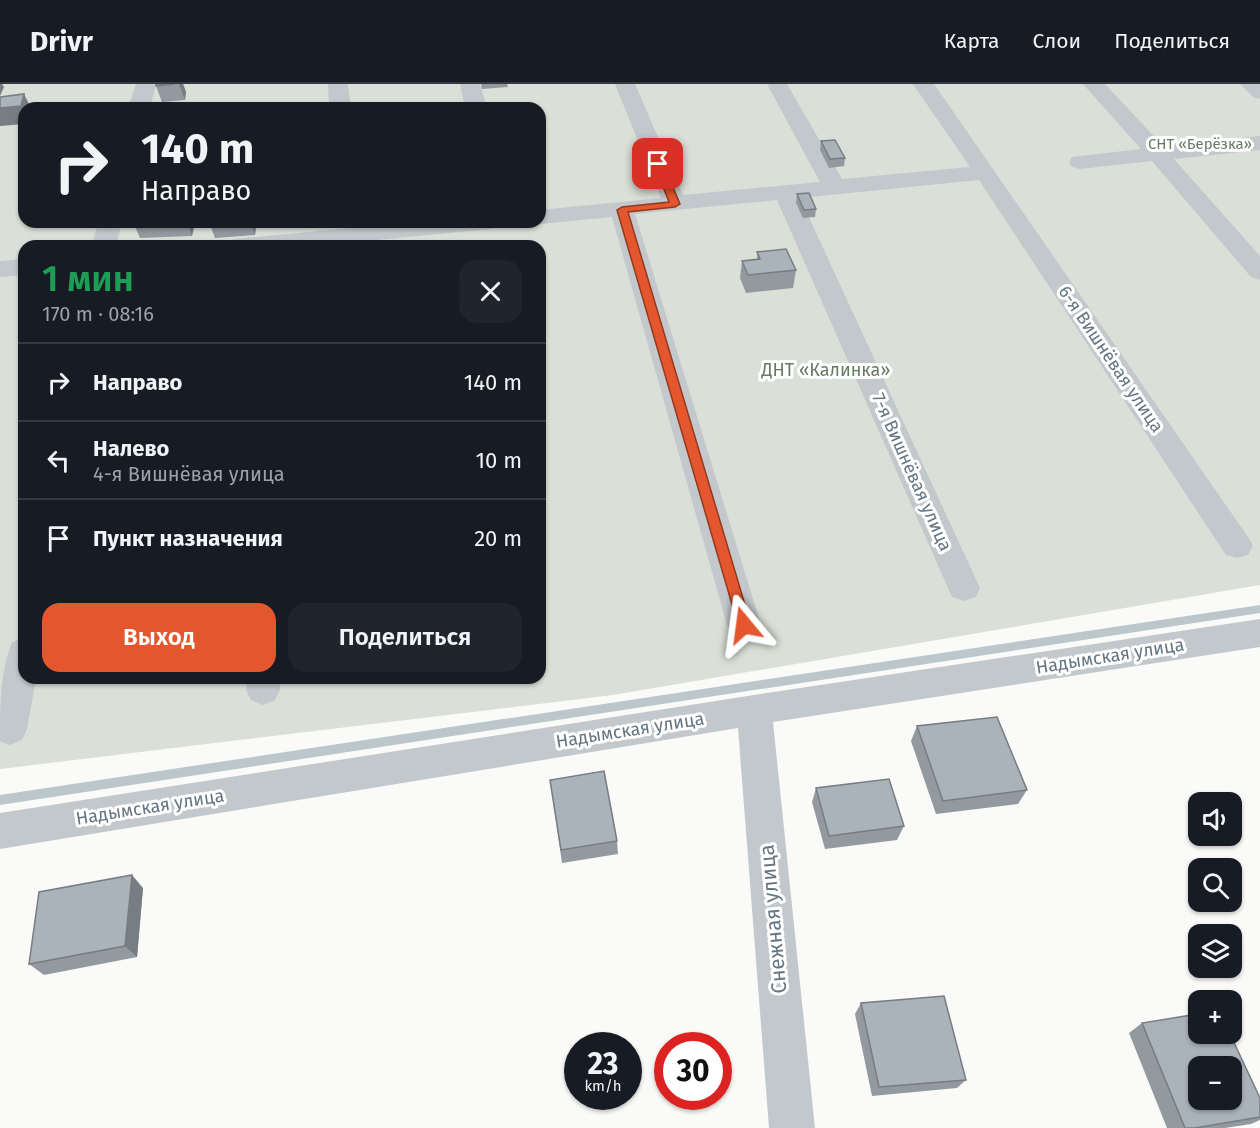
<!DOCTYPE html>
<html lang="ru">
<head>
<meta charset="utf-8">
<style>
	:root { --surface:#171b24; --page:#20242c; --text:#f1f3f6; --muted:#9ea1a6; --line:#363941; --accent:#e4572e }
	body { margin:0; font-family:"Fira Sans",sans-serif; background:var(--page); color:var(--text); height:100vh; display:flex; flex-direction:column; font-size:22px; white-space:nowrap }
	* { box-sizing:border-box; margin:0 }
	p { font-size:20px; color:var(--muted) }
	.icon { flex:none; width:33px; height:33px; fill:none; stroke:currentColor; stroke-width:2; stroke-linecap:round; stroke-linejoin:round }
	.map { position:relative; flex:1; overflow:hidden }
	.drawer { position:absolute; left:18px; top:156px; width:528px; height:444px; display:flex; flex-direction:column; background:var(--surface); border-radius:18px; box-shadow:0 2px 4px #0004 }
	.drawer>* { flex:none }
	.guide { position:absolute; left:18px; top:18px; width:528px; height:126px; border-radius:18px; box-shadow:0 2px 4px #0004; background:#171b24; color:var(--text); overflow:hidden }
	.fabs { position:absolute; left:1188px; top:708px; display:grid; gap:12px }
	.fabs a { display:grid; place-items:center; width:54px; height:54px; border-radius:12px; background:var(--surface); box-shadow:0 2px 4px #0004; font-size:30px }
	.speed { position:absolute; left:564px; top:948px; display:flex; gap:12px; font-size:30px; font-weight:700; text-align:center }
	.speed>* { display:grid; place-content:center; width:78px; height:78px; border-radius:50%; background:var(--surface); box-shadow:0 2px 4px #0004; line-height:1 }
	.speed small { font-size:15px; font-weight:400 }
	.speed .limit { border:9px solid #d22; background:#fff; color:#111 }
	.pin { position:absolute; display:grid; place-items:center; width:51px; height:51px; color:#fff; margin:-26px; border-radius:12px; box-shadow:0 3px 9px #0006 }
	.me { position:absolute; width:66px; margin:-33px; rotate:344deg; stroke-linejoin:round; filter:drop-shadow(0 0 4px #0008) }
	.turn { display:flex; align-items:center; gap:21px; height:126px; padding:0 24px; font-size:27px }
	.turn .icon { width:78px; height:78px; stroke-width:2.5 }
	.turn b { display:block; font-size:42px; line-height:51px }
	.round { display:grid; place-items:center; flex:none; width:63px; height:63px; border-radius:18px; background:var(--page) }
	.summary { display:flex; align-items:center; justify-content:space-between; height:102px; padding:0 24px }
	h1 { font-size:36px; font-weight:600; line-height:45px; color:#1e9e55 }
	.action { display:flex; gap:12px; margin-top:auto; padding:12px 24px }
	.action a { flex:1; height:69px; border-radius:18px; background:var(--accent); color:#fff; font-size:24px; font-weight:600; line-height:69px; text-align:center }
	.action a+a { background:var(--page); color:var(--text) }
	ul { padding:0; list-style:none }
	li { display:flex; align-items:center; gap:18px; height:78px; padding:0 24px; border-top:2px solid var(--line) }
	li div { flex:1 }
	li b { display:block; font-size:22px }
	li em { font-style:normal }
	header { display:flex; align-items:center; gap:36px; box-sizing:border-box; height:84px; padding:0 30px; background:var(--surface); border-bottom:2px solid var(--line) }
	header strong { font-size:28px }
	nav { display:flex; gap:33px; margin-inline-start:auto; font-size:21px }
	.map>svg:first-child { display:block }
</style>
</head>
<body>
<header>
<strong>Drivr</strong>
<nav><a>Карта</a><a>Слои</a><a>Поделиться</a></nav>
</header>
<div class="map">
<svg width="1260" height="1044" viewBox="0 0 1260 1044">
	<rect width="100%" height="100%" fill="#fafaf8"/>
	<path fill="#dadfd7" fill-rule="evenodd" d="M0,0H1260V501L613,611L0,685ZM24,24H540V138H24ZM24,162H540V594H24Z"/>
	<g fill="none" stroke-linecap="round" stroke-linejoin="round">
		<path fill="#bbc7cb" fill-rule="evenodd" d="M1260,521V529L0,721V711Z"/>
		<g fill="#c3c8cc" fill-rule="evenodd">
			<path d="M136,0H156L150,24H128Z"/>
			<path d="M328,0H348L351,24H329Z"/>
			<path d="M460,0H480L487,24H465Z"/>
			<path d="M615,0H635L683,111L820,98L767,0H787L842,95L970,83L913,0H934L1248,453L1253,462L1248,471L1237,474L1226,471L979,96L800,114L980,504L976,513L964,517L952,513L948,504L777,116L635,130L761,541L756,551L744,555L732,551L727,541L612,133L540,140L531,138H540V126L661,114Z"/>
			<path d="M1083,0H1105L1163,62L1260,52V66L1174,75L1260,172V196L1251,193L1152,77L1080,85L1072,83L1069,78L1072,73L1141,65Z"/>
			<path d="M1240,0H1260V15L1253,13Z"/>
			<path d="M98,138H122L116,162H92Z"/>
			<path d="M413,138H503L500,143L491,145L313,162H223L226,157L235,155Z"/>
			<path d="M24,175V191L0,193V177Z"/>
			<path d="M1260,535V563L773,638L815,1044H769L738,644L0,765V729L754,611Z"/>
			<path d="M24,554V594H36L27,645L22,656L9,661L0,657C0,624 0,588 12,558Z"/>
			<path d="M246,594H280V606L275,616L263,621L251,616L246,606Z"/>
		</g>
	</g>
	<g fill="#929a9f">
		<path d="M156,0H183L186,8L185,16L162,18L156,2Z"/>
		<path d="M481,0H507L508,3L482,5Z"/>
		<path d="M821,57L845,74L844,82L829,84L820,66Z"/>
		<path d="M797,110L816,125L815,133L803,134L796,119Z"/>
		<path d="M133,138H195L192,152L140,154Z"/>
		<path d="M209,138H255L256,141L255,151L215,154Z"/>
		<path d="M757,168L796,186L793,204L746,209L740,194L742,177L757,175Z"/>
		<path d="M917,642L1027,706L1018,720L936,730L911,657Z"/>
		<path d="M816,704L904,742L897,756L825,765L812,718Z"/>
		<path d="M552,710L617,757L618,770L562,779Z"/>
		<path d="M143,804L137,873L44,891L29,880Z"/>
		<path d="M861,919L966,996L957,1004L872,1012L855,930Z"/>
		<path d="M1142,939L1260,1014V1036L1251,1040L1225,1044H1167L1129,949Z"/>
	</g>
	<g fill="#777d82">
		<path d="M0,0H2L4,3L0,12Z"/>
		<path d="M179,0H183L186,8L185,16Z"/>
		<path d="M24,10L31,24H24V40L0,42V24Z"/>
		<path d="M187,138H195L192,152Z"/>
		<path d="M251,138H255L256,141L255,151Z"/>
		<path d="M132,791L143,804L137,873L125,862Z"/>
	</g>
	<g fill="#aab3b9" stroke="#777d82" stroke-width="1.5" fill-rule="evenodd">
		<path d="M156,0H174L156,2Z"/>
		<path d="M24,10L21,22L0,24V13Z"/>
		<path d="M462,20V24H436V22Z"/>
		<path d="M835,56L845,74L830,75L821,57Z"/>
		<path d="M809,109L816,125L804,126L797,110Z"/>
		<path d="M786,165L796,186L748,191L742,177L760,175L757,168Z"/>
		<path d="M997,633L1027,706L943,717L917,642Z"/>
		<path d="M604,687L617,757L561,766L550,696Z"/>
		<path d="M889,695L904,742L829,752L816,704Z"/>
		<path d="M132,791L125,862L29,880L39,808Z"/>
		<path d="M944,912L966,996L879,1003L861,919Z"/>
		<path d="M1198,930V950H1230L1260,1014V1033L1195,1044H1185L1142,939ZM1198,982H1232V1016H1198Z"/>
	</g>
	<path fill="#e4572e" stroke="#94391e" stroke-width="1.5" d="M655,78L663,80L680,120L675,123L628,128L751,541L749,545H740L738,541L617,126L622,123L669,118L654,80Z"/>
	<g text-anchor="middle" stroke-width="6" stroke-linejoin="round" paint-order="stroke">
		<g font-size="15" fill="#687a64" stroke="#fff">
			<text x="1200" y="65">СНТ «Берёзка»</text>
		</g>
		<g font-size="18" fill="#657683" stroke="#fff">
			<text transform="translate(1111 275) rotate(56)" y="6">6-я Вишнёвая улица</text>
			<text transform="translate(912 388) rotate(66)" y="6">7-я Вишнёвая улица</text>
			<text transform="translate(1110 572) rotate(-9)" y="6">Надымская улица</text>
			<text transform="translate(630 646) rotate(-9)" y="6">Надымская улица</text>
			<text transform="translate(150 723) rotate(-9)" y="6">Надымская улица</text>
		</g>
		<g font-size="18" fill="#687a64" stroke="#fff">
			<text x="826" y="292">ДНТ «Калинка»</text>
		</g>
		<g font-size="21" fill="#657683" stroke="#fff">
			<text transform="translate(773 835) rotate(-95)" y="7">Снежная улица</text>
		</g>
	</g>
</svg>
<div class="fabs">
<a><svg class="icon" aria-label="sound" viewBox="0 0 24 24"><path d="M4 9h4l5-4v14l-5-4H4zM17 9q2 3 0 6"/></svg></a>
<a><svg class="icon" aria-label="search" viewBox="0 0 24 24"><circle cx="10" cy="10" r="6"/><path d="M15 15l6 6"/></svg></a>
<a><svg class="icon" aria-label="layers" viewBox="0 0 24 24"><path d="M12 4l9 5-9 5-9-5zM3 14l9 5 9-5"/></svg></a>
<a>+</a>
<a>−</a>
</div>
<div class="speed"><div>23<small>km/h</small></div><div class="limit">30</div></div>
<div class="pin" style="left:658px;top:80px;background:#d93025"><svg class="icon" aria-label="arrive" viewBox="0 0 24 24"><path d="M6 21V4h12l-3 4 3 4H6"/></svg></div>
<svg class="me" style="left:744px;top:541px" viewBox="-20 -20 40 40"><path d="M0-17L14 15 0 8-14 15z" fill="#e4572e" stroke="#fff" stroke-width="4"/></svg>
<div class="guide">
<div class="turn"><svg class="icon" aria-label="right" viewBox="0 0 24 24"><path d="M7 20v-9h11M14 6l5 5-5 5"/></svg><div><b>140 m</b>Направо</div></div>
</div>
<section class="drawer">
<div class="summary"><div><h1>1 мин</h1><p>170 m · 08:16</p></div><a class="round"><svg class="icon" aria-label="close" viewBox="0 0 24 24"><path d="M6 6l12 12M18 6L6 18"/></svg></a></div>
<ul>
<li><svg class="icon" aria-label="right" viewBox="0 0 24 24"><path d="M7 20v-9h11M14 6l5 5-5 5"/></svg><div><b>Направо</b></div><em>140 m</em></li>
<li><svg class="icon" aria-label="left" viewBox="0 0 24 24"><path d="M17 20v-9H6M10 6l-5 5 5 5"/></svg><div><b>Налево</b><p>4-я Вишнёвая улица</p></div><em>10 m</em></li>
<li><svg class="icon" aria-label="arrive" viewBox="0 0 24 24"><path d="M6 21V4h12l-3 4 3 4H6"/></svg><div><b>Пункт назначения</b></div><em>20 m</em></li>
</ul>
<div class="action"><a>Выход</a><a>Поделиться</a></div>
</section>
</div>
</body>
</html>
